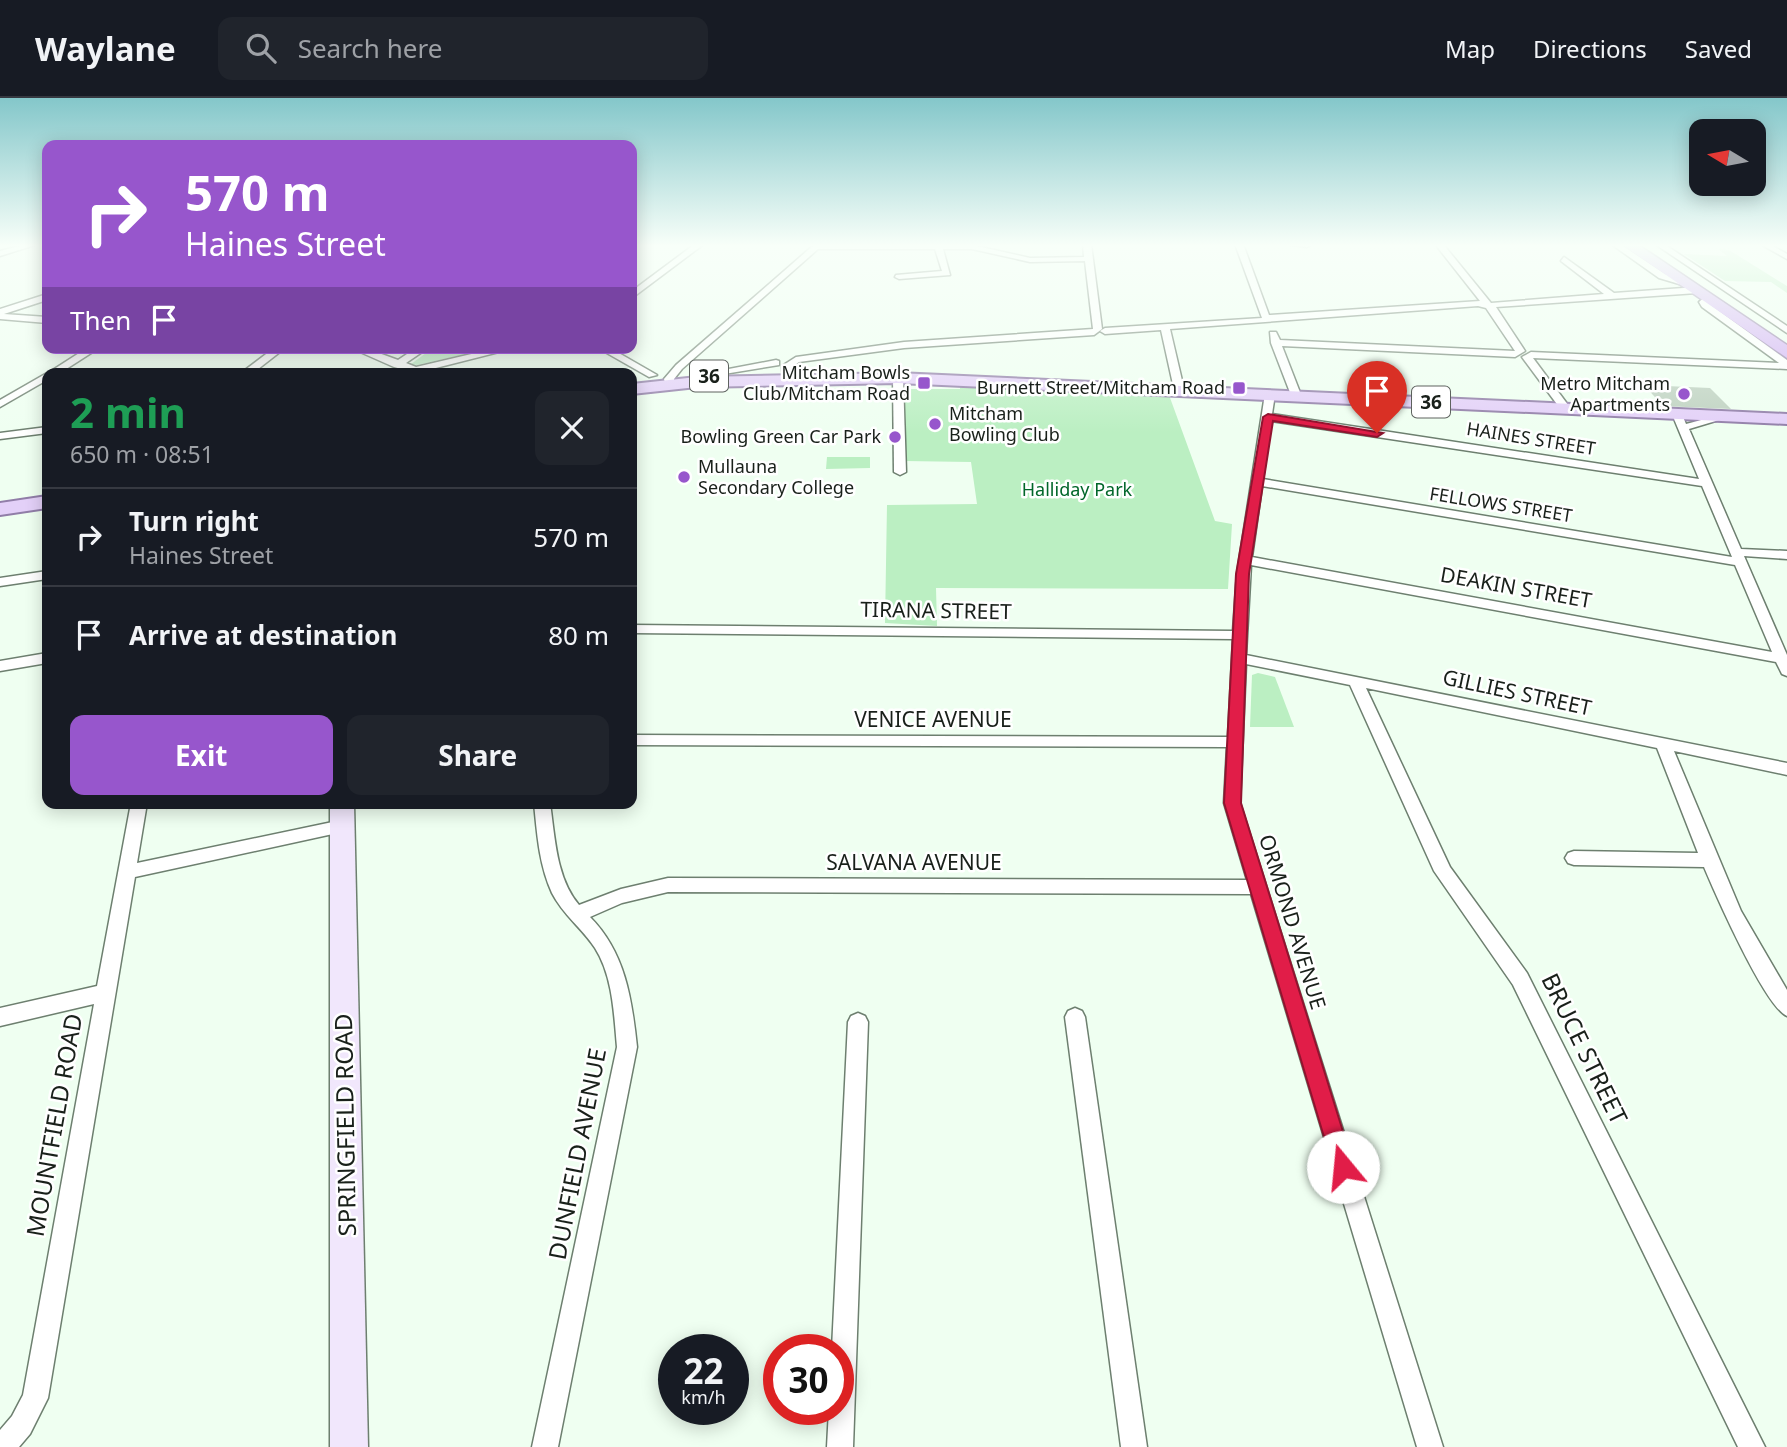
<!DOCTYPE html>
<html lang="en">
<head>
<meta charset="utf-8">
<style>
	:root { --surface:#171b24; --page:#20242c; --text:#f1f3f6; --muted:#9ea1a6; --line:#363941; --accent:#9756cc }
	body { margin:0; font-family:"Noto Sans",sans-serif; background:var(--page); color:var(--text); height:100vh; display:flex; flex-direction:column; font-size:26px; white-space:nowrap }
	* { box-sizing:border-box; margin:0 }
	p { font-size:23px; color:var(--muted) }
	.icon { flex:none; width:38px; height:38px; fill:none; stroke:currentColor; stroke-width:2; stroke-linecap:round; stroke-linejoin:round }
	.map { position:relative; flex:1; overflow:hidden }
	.sheet { position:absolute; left:42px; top:270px; width:595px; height:441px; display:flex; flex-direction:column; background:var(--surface); border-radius:14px; box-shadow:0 4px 18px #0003 }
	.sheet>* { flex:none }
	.top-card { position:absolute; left:42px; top:42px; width:595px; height:214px; border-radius:14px; box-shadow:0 4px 18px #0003; background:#9756cc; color:#fff; overflow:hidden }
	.needle { width:46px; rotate:280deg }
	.fabs { position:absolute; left:1689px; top:21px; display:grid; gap:14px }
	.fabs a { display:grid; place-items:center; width:77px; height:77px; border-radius:14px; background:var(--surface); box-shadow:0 4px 18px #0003; font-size:35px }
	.speed { position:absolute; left:658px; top:1236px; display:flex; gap:14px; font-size:35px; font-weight:700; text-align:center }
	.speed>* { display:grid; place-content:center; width:91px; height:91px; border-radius:50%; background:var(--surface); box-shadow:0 4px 18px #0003; line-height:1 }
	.speed small { font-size:18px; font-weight:400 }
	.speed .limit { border:10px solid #d22; background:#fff; color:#111 }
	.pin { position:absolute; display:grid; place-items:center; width:60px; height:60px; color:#fff; margin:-72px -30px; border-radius:50% 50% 50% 0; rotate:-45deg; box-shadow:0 0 7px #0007 }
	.pin .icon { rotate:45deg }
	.me { position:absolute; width:77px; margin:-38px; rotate:343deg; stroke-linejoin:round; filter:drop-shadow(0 0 5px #0008) }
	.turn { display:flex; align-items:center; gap:24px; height:147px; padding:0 28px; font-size:32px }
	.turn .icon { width:91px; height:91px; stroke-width:2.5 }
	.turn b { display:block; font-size:49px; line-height:60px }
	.then { display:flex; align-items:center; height:66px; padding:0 28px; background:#0003; gap:14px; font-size:26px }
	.round { display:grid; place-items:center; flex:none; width:74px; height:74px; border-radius:14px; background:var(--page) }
	.overview { display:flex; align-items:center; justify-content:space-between; height:119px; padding:0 28px }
	h1 { font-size:42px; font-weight:700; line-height:52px; color:#1e9e55 }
	.button { display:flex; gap:14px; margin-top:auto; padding:14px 28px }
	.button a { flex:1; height:80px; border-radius:14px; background:var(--accent); color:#fff; font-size:28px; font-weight:700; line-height:80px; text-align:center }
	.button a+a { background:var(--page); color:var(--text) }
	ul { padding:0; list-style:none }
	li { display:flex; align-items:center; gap:21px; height:98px; padding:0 28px; border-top:2px solid var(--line) }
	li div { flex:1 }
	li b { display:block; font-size:26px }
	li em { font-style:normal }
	header { display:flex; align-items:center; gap:42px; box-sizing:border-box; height:98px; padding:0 35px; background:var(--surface); border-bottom:2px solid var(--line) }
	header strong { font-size:33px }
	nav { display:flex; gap:38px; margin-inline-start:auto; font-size:24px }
	.search { width:490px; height:63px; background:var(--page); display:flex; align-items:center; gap:18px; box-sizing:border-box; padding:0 24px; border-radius:14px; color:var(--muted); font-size:26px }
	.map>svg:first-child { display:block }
</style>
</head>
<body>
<header>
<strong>Waylane</strong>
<div class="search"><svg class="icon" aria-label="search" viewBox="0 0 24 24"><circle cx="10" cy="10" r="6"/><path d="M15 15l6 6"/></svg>Search here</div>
<nav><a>Map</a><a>Directions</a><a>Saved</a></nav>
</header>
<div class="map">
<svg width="1787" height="1349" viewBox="0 0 1787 1349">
	<rect width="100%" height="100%" fill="#effff1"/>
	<g fill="#bbefc2">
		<path d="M1718,151L1729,152L1787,188V195L1771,184L1725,183L1684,156L1727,158Z"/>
		<path d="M433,250H493L417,267L411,266Z"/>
		<path d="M960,287L1169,297L1215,423L1232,426L1228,491L936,490L937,528L885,525L887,407L977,406L971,364L904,363V291H960Z"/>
		<path d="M827,359H870V370L826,371Z"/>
		<path d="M1258,575L1275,579L1294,629H1250L1252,577Z"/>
	</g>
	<path fill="#bfd2c1" d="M1644,287L1710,290L1731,311L1663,308Z"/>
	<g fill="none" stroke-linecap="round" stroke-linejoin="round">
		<g stroke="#6d7f6f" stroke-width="3">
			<g id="street">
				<path d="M27,146H38L0,158V153Z"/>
				<path d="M695,146H704L632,200V193Z"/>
				<path d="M815,146L972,147L1030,160L1084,159L1083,146H1091L1102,231L1094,237L904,250L799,264L792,269L789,283H783L782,268L796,259L904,244L1093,231L1085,163L1030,164L972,151H943L950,177L899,181L895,179L896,177L942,173L935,151H818L682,271L674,281V289H666L664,281L676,267Z"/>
				<path d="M1235,146H1243L1269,217L1480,203L1435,146H1443L1491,205L1604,196L1561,163L1564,159L1614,195L1697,189L1701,192L1697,195L1496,209L1525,253L1515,259L1282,248L1301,297L1296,300L1291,297L1271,245L1270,234H1276L1280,242L1515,253L1486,210L1478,208L1170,231L1184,291L1179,294L1174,291L1161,232L1105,236L1100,233L1105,230L1262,220Z"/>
				<path d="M1285,146H1310L1311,147L1307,149Z"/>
				<path d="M1611,146H1620L1665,176L1690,185L1686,188L1659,180Z"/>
				<path d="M1655,146H1664L1787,228V235Z"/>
				<path d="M1760,146H1769L1787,156V161Z"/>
				<path d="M47,196V202L4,216L47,219V225L0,221V211Z"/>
				<path d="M1707,197L1711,200L1708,205L1787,262V271L1533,260L1571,311L1566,314L1562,313L1522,259L1531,254L1779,265L1702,209L1699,204Z"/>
				<path d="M87,250H99L60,275H48Z"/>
				<path d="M274,250H285L253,275H241Z"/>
				<path d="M351,250H365L398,262L416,250H428L406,265L416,269L497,250H515L416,275L394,269Z"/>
				<path d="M598,250H610L657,277L649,279Z"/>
				<path d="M776,262L779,263V267L718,277L713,274Z"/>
				<path d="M47,275V282L0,309V302Z"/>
				<path d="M898,277L903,280L906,374L900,377L894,374L893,280Z"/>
				<path d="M1270,293L1275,296L1272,316L1699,381L1672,316L1681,314L1686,326L1724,316L1729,319L1689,331L1741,451L1787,453V461L1744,458L1787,557V578L1782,576L1776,564L1251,467L1246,557L1787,665V677L1674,653L1741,813L1787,892V918C1765,909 1715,795 1704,769L1574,767L1568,765L1565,760L1568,755L1574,753L1698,755L1657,650L1366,590L1450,769L1527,875L1765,1349H1738L1513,887L1434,773L1350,587L1246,566L1240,705L1443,1349H1417L1251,796L668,794L622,805L590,819C625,854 632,901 637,949L558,1349H532L617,949C614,917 613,878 595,850C582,830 563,817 552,795C539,767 537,735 534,705H550C555,739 556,780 579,807L621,791L668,780L1247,782L1224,705L1227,649L632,647V637L1228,639L1233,541L632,535V527L1233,533L1237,476L1265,296ZM1271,323L1702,388L1732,459L1263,381ZM1262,388L1735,467L1772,554L1252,459Z"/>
				<path d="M47,329V335L0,341V335Z"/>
				<path d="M47,473V481L0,488V480Z"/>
				<path d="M47,555V565L0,573V563Z"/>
				<path d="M131,705H147L137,765L342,722L348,724L350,728L348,732L342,734L135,779L48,1300L30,1336L19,1349H0V1332L12,1318L23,1297L94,906L0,928V910L97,888Z"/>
				<path d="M1075,910L1082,913L1085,919L1147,1349H1121L1065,919L1068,913Z"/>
				<path d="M858,915L865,918L868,924L853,1349H827L829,1311H838V1251H832L848,924L851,918Z"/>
			</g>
		</g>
		<g stroke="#6d7f6f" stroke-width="3">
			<path id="secondary" d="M330,705H354L368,1349H330Z"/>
		</g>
		<g stroke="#917ea8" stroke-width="4">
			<g id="primary">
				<path d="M898,275L1787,316V326L898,285L697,289L632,296V286L697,279Z"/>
				<path d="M47,398V410L0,417V405Z"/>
			</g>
		</g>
		<g stroke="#917ea8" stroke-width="3">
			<path id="highway" d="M1621,146H1637L1787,247V260Z"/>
		</g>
		<use href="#street" fill="#fff" fill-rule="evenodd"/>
		<use href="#secondary" fill="#f1e7fc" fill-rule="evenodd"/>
		<use href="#primary" fill="#e3d0f8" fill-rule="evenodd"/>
		<use href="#highway" fill="#d1b0f4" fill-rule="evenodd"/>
	</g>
	<linearGradient id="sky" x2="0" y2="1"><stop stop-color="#84c7ca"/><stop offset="0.44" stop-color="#f8fff9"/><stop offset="1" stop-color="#f8fff9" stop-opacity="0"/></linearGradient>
	<rect width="1787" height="335" fill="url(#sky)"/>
	<path fill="#e11d48" stroke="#92132f" stroke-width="2" d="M1268,316L1383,335L1377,339L1273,323L1249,476L1241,705L1354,1069L1351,1076L1343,1080L1336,1076L1333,1069L1224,705L1236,476L1263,319Z"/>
	<g fill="#9756cc" stroke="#fff" stroke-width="2.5">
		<rect x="917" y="278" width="14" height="14" rx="3.5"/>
		<rect x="1232" y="283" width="14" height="14" rx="3.5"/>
		<circle cx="1684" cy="296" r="7"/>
		<circle cx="935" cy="326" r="7"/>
		<circle cx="895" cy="339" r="7"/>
		<circle cx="684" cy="379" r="7"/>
	</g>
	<g text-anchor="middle" stroke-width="5" stroke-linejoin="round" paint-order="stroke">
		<g font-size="18" fill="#19201a" stroke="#fff" text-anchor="end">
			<text x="910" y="281">Mitcham Bowls<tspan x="910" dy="21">Club/Mitcham Road</tspan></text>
			<text x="1670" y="292">Metro Mitcham<tspan x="1670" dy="21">Apartments</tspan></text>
			<text x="1225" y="296">Burnett Street/Mitcham Road</text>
			<text x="949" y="322" text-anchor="start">Mitcham<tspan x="949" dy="21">Bowling Club</tspan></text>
			<text x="881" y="345">Bowling Green Car Park</text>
			<text x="698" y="375" text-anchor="start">Mullauna<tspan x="698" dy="21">Secondary College</tspan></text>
		</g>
		<g font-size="18" fill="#19201a" stroke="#fff">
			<text transform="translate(1531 341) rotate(9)" y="6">HAINES STREET</text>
			<text transform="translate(1501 407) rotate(9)" y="6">FELLOWS STREET</text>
		</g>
		<g font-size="18" fill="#016629" stroke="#fff">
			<text x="1077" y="398">Halliday Park</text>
		</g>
		<g fill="#fff" stroke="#5e635f" stroke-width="2">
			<rect x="690" y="262.5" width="38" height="31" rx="5"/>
			<rect x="1412" y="288.5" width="38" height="31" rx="5"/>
		</g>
		<g font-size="19" font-weight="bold" fill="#19201a">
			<text x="709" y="285">36</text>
			<text x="1431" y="311">36</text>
		</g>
		<g font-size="21" fill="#19201a" stroke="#fff">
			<text transform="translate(1516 490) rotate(10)" y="7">DEAKIN STREET</text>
			<text transform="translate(936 513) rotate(1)" y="7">TIRANA STREET</text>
			<text transform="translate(1517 595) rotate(12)" y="7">GILLIES STREET</text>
			<text x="933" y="629">VENICE AVENUE</text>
			<text x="914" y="772">SALVANA AVENUE</text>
			<text transform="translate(1292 824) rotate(73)" y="7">ORMOND AVENUE</text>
		</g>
		<g font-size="24" fill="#19201a" stroke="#fff">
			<text transform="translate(1584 951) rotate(64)" y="8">BRUCE STREET</text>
			<text transform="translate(55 1027) rotate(-80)" y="8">MOUNTFIELD ROAD</text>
			<text transform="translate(346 1027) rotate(-91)" y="8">SPRINGFIELD ROAD</text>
			<text transform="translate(578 1056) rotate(-79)" y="8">DUNFIELD AVENUE</text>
		</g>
	</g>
</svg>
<div class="fabs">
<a><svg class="needle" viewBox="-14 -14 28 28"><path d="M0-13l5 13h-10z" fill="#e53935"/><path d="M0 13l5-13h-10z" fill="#9ea1a6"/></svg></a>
</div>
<div class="speed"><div>22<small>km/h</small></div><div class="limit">30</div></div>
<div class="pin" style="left:1377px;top:335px;background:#d93025"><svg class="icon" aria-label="arrive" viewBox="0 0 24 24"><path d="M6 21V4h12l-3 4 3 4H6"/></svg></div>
<svg class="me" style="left:1343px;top:1069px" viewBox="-20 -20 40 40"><circle r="19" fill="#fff"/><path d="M0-13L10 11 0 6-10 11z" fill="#e11d48"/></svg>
<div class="top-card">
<div class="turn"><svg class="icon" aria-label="right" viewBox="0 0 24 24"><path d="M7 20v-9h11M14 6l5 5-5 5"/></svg><div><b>570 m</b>Haines Street</div></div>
<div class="then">Then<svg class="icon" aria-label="arrive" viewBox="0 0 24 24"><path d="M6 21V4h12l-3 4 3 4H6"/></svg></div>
</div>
<section class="sheet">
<div class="overview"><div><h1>2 min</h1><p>650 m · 08:51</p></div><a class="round"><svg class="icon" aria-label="close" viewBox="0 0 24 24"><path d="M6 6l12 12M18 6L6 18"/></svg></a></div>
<ul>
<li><svg class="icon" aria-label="right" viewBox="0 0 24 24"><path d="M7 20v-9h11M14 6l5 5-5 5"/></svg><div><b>Turn right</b><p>Haines Street</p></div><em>570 m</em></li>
<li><svg class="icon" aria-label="arrive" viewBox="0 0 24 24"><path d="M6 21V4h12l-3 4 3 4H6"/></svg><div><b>Arrive at destination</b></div><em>80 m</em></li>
</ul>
<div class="button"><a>Exit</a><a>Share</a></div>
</section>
</div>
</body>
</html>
